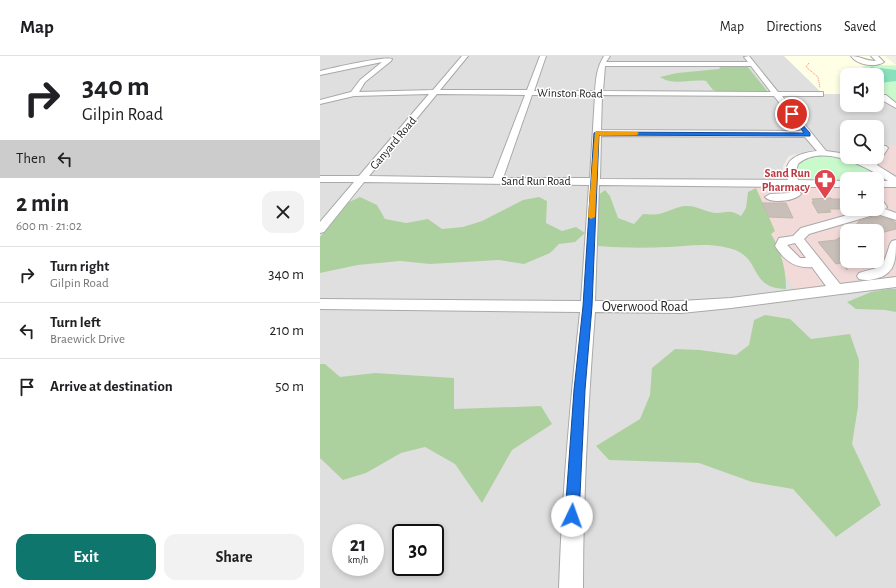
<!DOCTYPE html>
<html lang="en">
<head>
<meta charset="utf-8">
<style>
	:root { --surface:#fff; --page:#f2f2f2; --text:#202124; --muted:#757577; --line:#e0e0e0; --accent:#0f766e }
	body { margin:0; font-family:"Alegreya Sans",sans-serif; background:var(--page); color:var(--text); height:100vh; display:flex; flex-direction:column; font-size:15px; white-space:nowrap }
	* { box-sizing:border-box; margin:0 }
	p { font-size:13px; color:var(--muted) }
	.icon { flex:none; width:22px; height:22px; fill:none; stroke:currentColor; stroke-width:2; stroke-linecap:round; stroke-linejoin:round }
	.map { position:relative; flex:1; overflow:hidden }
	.sheet { display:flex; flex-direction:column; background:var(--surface); width:320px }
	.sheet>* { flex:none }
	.guide { background:#fff; color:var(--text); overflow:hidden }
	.buttons { position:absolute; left:520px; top:12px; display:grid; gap:8px }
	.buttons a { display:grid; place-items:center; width:44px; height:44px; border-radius:8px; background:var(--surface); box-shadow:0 2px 6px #0003; font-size:20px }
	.speed { position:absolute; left:12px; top:468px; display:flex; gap:8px; font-size:20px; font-weight:700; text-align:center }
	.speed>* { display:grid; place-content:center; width:52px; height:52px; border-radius:50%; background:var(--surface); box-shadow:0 2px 6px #0003; line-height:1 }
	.speed small { font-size:10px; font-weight:400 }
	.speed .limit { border:2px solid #111; border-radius:6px; background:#fff; color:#111 }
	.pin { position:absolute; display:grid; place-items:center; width:34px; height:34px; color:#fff; margin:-17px; border:2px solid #fff; border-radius:50%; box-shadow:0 1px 4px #0007 }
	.me { position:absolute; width:44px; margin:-22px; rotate:3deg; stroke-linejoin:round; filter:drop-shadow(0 0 3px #0008) }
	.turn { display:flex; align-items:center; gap:14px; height:84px; padding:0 16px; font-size:18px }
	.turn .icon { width:52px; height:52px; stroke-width:2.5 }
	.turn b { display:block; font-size:28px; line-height:34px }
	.then { display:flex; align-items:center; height:38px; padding:0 16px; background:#0003; gap:8px; font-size:15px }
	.round { display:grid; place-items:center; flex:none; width:42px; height:42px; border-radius:12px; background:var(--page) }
	.overview { display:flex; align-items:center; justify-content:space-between; height:68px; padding:0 16px }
	h1 { font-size:24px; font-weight:700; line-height:30px }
	.button { display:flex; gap:8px; margin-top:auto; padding:8px 16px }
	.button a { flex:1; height:46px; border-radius:12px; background:var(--accent); color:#fff; font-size:16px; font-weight:700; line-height:46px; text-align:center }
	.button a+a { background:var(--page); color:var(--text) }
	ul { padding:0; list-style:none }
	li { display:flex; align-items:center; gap:12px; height:56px; padding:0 16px; border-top:1px solid var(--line) }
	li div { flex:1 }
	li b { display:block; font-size:15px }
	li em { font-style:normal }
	header { display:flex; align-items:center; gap:24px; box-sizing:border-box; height:56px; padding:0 20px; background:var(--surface); border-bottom:1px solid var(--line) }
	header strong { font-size:19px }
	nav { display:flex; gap:22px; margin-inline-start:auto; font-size:14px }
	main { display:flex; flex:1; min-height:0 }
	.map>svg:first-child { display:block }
</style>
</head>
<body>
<header>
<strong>Map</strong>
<nav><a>Map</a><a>Directions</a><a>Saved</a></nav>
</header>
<main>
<section class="sheet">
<div class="guide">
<div class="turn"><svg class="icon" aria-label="right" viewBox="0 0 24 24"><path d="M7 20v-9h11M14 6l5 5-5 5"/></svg><div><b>340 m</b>Gilpin Road</div></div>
<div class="then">Then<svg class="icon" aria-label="left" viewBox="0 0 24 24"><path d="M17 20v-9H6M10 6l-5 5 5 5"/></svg></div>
</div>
<div class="overview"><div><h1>2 min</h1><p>600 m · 21:02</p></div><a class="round"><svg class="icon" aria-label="close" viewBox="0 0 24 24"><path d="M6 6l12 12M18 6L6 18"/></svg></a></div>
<ul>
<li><svg class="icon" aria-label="right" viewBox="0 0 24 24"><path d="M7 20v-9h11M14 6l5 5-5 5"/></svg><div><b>Turn right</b><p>Gilpin Road</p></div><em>340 m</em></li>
<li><svg class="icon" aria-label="left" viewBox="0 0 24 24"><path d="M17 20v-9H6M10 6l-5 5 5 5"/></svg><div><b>Turn left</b><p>Braewick Drive</p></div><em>210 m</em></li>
<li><svg class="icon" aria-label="arrive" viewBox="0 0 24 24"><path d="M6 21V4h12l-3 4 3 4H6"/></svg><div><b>Arrive at destination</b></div><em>50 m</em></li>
</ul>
<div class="button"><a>Exit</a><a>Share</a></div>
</section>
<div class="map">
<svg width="576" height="532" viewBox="0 0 576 532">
	<rect width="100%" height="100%" fill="#f2efe9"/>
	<g fill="#e0dfdf" fill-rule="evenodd">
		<path d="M0,0H464L503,38H527V49H557V39H562L576,50V89H557V71H527V101L493,94L469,100L463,110L464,125L0,121Z"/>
		<path d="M0,123L429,130L444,172L576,226V532H0ZM21,477H55V511H21ZM81,477H115V511H81Z"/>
	</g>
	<g fill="#f2dad9" fill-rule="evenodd">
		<path d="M557,89H576V126L532,101H557Z"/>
		<path d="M429,130L527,131V153H557V132H576V223L476,235L435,176L444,172ZM527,175H557V205H527Z"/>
	</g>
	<path fill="#ffffe5" d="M464,0H565L576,9H544L542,10L547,19H527V38H503Z"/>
	<g fill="#add19e">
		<path d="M402,9L427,10L448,36H400L393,34L386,25C372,23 353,30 340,21L357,17L399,13Z"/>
		<path d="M436,132L455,175L451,178C461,194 466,213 466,233C432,232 440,209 421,197C417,194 409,192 404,191C386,187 367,190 349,191C325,192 302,192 278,190L276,151L277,140L285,134L290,140L298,162L314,168L323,158C328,158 334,159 339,158C348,156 355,151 365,150C377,149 386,157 398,157C410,156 410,154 421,160L426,152L428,136Z"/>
		<path d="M40,141L57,149L65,163L86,167L108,163L122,173L143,171L162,165L203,144L219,141L227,145L226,167L242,175L256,171L265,177L255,186L239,188L230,197L204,208L179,204L110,208L80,205L38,209L0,217V181L29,146Z"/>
		<path d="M568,233H576V256L565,254L536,253L527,246L551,236Z"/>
		<path d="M445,259L470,263L491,283L530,278L539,304L538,351L532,388L561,449L516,481L473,433L432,426L379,407L289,404L276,390L320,363L330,339L332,312L355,293L380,294L416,299L429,289L434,264Z"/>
		<path d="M0,308H5L20,321L55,317L134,322V353L221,350L232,368L192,394L162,447L135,408L105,391L81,397L46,417L23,424L0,402Z"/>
	</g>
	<g fill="#c8facc">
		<path d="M546,9L576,10V47L557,30V19H549L544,11Z"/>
		<path d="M507,99C529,103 551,110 568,125H557V123L477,125C477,122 475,118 475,115C475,101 496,100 507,99Z"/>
	</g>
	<path fill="#88e0be" d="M551,11L576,14V25L560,27L557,23V19H554L549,12Z"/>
	<g fill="#c7bfb8" stroke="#c4b6ab">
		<path d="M511,142L512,143H520L527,153H509L511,156L498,157L492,146H494L492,143Z"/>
		<path d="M442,147H466L473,162L449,161Z"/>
		<path d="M556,160L572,164L576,167V173L557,178V175H531L539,165Z"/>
		<path d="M527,177V214L521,207L516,208L498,186L516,184Z"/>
	</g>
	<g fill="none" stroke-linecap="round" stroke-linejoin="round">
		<g stroke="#a9a9a9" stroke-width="2">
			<g id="minor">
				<path d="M142,0H148L120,34H207L220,0H226L214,35H275C276,22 277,11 284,0H290L286,6H428L424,1L429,0L458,36H503V40H462L506,95L527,98V101H537L549,106L553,101H557V95L560,90H566L568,92L557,109L576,121V131H557V125H568C546,110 502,87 478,108L476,115L478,124L527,125V131H477L481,138C475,145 451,148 445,141L450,138L470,137L466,131L279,129L275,245H361L411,242L506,230L492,211C475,213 464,204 455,190L459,182L473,180L481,172L549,153H557V141L561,142L567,151L565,153L576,157V164L557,158L489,178L484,183L520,228L576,221V231L411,252L361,257L275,256C268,348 263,440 263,532H239C242,439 250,348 260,256L0,253V243L261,245L269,129L44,126L4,176L0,177V166L34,126H0V120H39L109,38L34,40L0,48V44L31,36L40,24L62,6L0,19V15C12,12 64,0 72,3L71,5L45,26L39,36L113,34ZM285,10H431L451,36L283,35ZM117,38L205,39L173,122L49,120ZM212,39H275L270,122H183ZM282,39L454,40L481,75L281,74ZM281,80L485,81L497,95C479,97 461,103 468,124L280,123ZM475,187L486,202H480L467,189Z"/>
				<path d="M531,0C539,0 546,5 556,5L551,0H558L564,6C555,12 537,9 531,0Z"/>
				<path d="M560,39H566L576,47V52L560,43Z"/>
				<path d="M576,184C576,202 576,217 558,222C552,224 546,225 539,223L537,220L539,217C565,209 561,215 570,188L572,185Z"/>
			</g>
		</g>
		<path stroke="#fa8072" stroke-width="1" stroke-dasharray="1 1" stroke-linecap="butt" d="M489,7L486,11L498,21L500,32"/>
		<use href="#minor" fill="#fff" fill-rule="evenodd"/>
	</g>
	<path fill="#1a73e8" stroke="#114b97" d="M472,57L490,77V80L279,79L272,250L265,334L259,460L257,465L252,467L247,465L245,460L254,334L263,250L274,77L276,76L484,77L469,58Z"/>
	<path fill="#f59e0b" d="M275,76H317L319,77L317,79H279L275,161L271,163L268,161Z"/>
	<defs>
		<g id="pharmacy-pin" transform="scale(1.15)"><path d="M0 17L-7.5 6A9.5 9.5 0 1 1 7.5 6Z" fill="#e0444e" stroke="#fff"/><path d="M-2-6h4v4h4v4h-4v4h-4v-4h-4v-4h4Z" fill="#fff"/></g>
	</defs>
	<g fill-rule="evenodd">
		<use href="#pharmacy-pin" x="505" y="124"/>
	</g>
	<g text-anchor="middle" stroke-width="3" stroke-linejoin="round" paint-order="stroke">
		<g font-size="12" fill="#222" stroke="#fff">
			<text transform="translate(250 37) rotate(1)" y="4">Winston Road</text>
			<text transform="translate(73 87) rotate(-50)" y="4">Ganyard Road</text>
			<text x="216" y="129">Sand Run Road</text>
		</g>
		<g font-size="12" font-weight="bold" fill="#be3a42" stroke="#fff" text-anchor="end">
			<text x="490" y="121">Sand Run<tspan x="490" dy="14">Pharmacy</tspan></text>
		</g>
		<g font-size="14" fill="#222" stroke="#fff">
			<text x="325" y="255">Overwood Road</text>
		</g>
	</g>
</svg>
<div class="buttons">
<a><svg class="icon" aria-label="sound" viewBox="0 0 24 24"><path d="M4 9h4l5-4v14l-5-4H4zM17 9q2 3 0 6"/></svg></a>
<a><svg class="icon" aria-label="search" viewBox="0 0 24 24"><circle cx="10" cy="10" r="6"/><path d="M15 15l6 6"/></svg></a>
<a>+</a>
<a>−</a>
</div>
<div class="speed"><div>21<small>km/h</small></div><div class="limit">30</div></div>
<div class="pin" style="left:472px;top:58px;background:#d93025"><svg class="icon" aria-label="arrive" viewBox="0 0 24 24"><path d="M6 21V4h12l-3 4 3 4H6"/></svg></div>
<svg class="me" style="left:252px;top:460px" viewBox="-20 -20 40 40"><circle r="19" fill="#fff"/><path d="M0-13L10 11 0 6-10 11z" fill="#1a73e8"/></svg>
</div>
</main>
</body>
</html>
